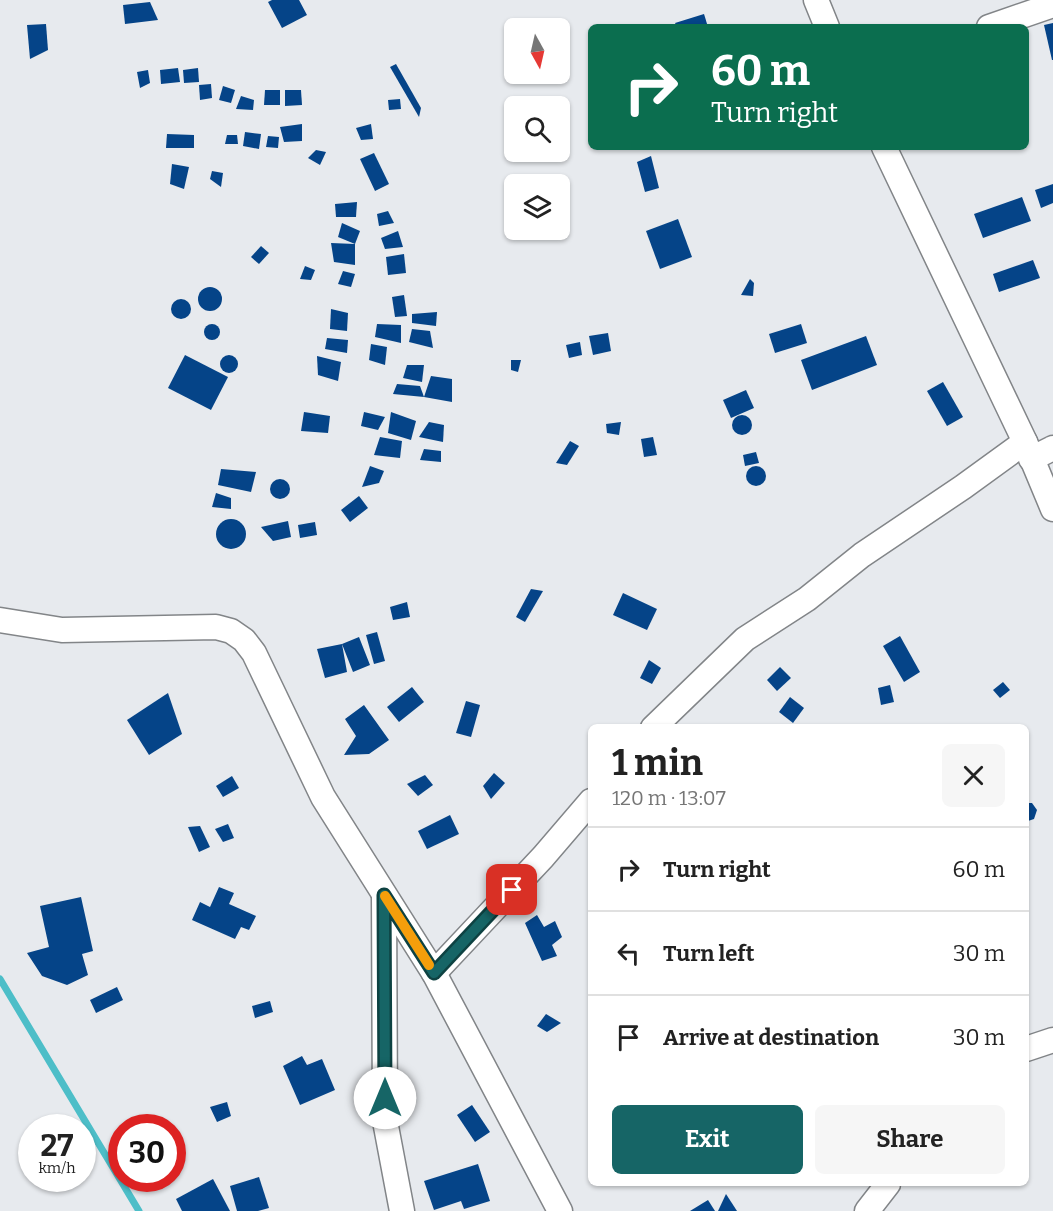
<!DOCTYPE html>
<html lang="en">
<head>
<meta charset="utf-8">
<style>
	:root { --surface:#fff; --page:#f6f6f6; --text:#222; --muted:#767676; --line:#e0e0e0; --accent:#166566 }
	body { margin:0; font-family:Bitter,serif; background:var(--page); color:var(--text); height:100vh; display:flex; flex-direction:column; font-size:22px; white-space:nowrap }
	* { box-sizing:border-box; margin:0 }
	p { font-size:20px; color:var(--muted) }
	.icon { flex:none; width:33px; height:33px; fill:none; stroke:currentColor; stroke-width:2; stroke-linecap:round; stroke-linejoin:round }
	.map { position:relative; flex:1; overflow:hidden }
	.details { position:absolute; left:588px; top:724px; width:441px; height:462px; display:flex; flex-direction:column; background:var(--surface); border-radius:9px; box-shadow:0 2px 4px #0004 }
	.details>* { flex:none }
	.hud { position:absolute; left:588px; top:24px; width:441px; height:126px; border-radius:9px; box-shadow:0 2px 4px #0004; background:#0b6e4f; color:#fff; overflow:hidden }
	.needle { width:39px; rotate:172deg }
	.tools { position:absolute; left:504px; top:18px; display:grid; gap:12px }
	.tools a { display:grid; place-items:center; width:66px; height:66px; border-radius:9px; background:var(--surface); box-shadow:0 2px 4px #0004; font-size:30px }
	.speed { position:absolute; left:18px; top:1114px; display:flex; gap:12px; font-size:30px; font-weight:700; text-align:center }
	.speed>* { display:grid; place-content:center; width:78px; height:78px; border-radius:50%; background:var(--surface); box-shadow:0 2px 4px #0004; line-height:1 }
	.speed small { font-size:15px; font-weight:400 }
	.speed .limit { border:9px solid #d22; background:#fff; color:#111 }
	.pin { position:absolute; display:grid; place-items:center; width:51px; height:51px; color:#fff; margin:-26px; border-radius:12px; box-shadow:0 3px 9px #0006 }
	.me { position:absolute; width:66px; margin:-33px; rotate:0deg; stroke-linejoin:round; filter:drop-shadow(0 0 4px #0008) }
	.turn { display:flex; align-items:center; gap:21px; height:126px; padding:0 24px; font-size:27px }
	.turn .icon { width:78px; height:78px; stroke-width:2.5 }
	.turn b { display:block; font-size:42px; line-height:51px }
	.round { display:grid; place-items:center; flex:none; width:63px; height:63px; border-radius:9px; background:var(--page) }
	.overview { display:flex; align-items:center; justify-content:space-between; height:102px; padding:0 24px }
	h1 { font-size:36px; font-weight:700; line-height:45px }
	.action { display:flex; gap:12px; margin-top:auto; padding:12px 24px }
	.action a { flex:1; height:69px; border-radius:9px; background:var(--accent); color:#fff; font-size:24px; font-weight:700; line-height:69px; text-align:center }
	.action a+a { background:var(--page); color:var(--text) }
	ul { padding:0; list-style:none }
	li { display:flex; align-items:center; gap:18px; height:84px; padding:0 24px; border-top:2px solid var(--line) }
	li div { flex:1 }
	li b { display:block; font-size:22px }
	li em { font-style:normal }
	.map>svg:first-child { display:block }
</style>
</head>
<body>
<div class="map">
<svg width="1053" height="1211" viewBox="0 0 1053 1211">
	<rect width="100%" height="100%" fill="#e7eaee"/>
	<g fill="none" stroke-linecap="round" stroke-linejoin="round">
		<path stroke="#4dbec8" stroke-width="7" d="M0,979L139,1211"/>
	</g>
	<g fill="#054488">
		<path d="M272,0H299L307,15L282,28L268,2Z"/>
		<path d="M150,2L158,20L125,24L123,5Z"/>
		<path d="M704,14L708,27H677L675,23Z"/>
		<path d="M1053,23V60H1052L1044,25Z"/>
		<path d="M46,24L48,50L30,59L27,25Z"/>
		<path d="M560,27L567,52L560,54Z"/>
		<path d="M396,64L421,108L419,117L390,67Z"/>
		<path d="M178,68L180,82L161,84L160,70Z"/>
		<path d="M198,68L199,82L184,83L183,70Z"/>
		<path d="M148,70L150,83L140,88L137,72Z"/>
		<path d="M211,84L212,98L200,100L199,85Z"/>
		<path d="M223,86L235,90L231,103L219,100Z"/>
		<path d="M265,90H280V105H264Z"/>
		<path d="M285,90H301L302,105L285,106Z"/>
		<path d="M241,96L254,100L253,110L236,109Z"/>
		<path d="M400,99L401,109L389,110L388,100Z"/>
		<path d="M302,124V141L284,142L280,127Z"/>
		<path d="M371,124L373,139L361,140L356,128Z"/>
		<path d="M245,132L261,134L259,149L243,146Z"/>
		<path d="M167,134L194,135V148H166Z"/>
		<path d="M227,135H237L238,144H225Z"/>
		<path d="M268,136L279,137L278,148L266,147Z"/>
		<path d="M316,150L326,152L320,165L308,158Z"/>
		<path d="M374,153L389,184L375,191L360,159Z"/>
		<path d="M651,156L659,188L645,192L637,162Z"/>
		<path d="M172,164L189,167L184,189L170,184Z"/>
		<path d="M212,171L223,173L221,187L210,179Z"/>
		<path d="M1053,184V203L1041,208L1035,190Z"/>
		<path d="M1022,197L1031,221L983,238L974,214Z"/>
		<path d="M357,202L356,217H336L335,204Z"/>
		<path d="M388,211L394,223L379,226L377,214Z"/>
		<path d="M678,219L692,257L660,269L646,231Z"/>
		<path d="M342,223L360,231L355,244L338,237Z"/>
		<path d="M398,231L403,247L385,249L381,238Z"/>
		<path d="M331,243L355,244V265L334,262Z"/>
		<path d="M261,246L269,253L259,264L251,257Z"/>
		<path d="M404,254L406,273L388,275L386,257Z"/>
		<path d="M1033,260L1040,278L999,292L993,274Z"/>
		<path d="M305,266L315,270L311,280L300,279Z"/>
		<path d="M343,271L355,274L351,287L338,284Z"/>
		<path d="M750,279L754,283L753,296L741,295Z"/>
		<circle cx="210" cy="299" r="12"/>
		<path d="M404,295L407,316L395,317L392,297Z"/>
		<circle cx="181" cy="309" r="10"/>
		<path d="M331,309L348,313L347,331L330,329Z"/>
		<path d="M437,312L436,326L412,323V314Z"/>
		<circle cx="212" cy="332" r="8"/>
		<path d="M377,324L401,325V343L375,337Z"/>
		<path d="M801,324L807,343L775,353L769,334Z"/>
		<path d="M412,329L430,331L433,348L409,342Z"/>
		<path d="M608,333L611,351L593,355L589,336Z"/>
		<path d="M866,336L877,365L812,390L801,360Z"/>
		<path d="M327,338L348,340L347,353L325,349Z"/>
		<path d="M580,342L582,355L569,358L566,345Z"/>
		<path d="M371,344L387,347L385,365L369,360Z"/>
		<circle cx="229" cy="364" r="9"/>
		<path d="M185,355L228,377L211,410L168,388Z"/>
		<path d="M317,356L341,362L338,381L318,375Z"/>
		<path d="M511,360H521L518,372L511,370Z"/>
		<path d="M407,365H424L422,382L403,378Z"/>
		<path d="M431,376L452,379V402L424,397Z"/>
		<path d="M943,382L963,417L947,426L927,391Z"/>
		<path d="M397,384L420,386L424,397L393,394Z"/>
		<path d="M746,390L754,408L731,418L723,400Z"/>
		<path d="M304,412L330,416L328,433L301,431Z"/>
		<path d="M364,412L385,417L378,430L361,426Z"/>
		<path d="M391,412L416,421L411,440L388,433Z"/>
		<circle cx="742" cy="425" r="10"/>
		<path d="M429,422L444,425L443,442L419,437Z"/>
		<path d="M621,422L619,435L607,433L606,424Z"/>
		<path d="M380,437L402,441L400,458L374,455Z"/>
		<path d="M653,437L657,455L644,457L641,439Z"/>
		<path d="M570,441L579,446L567,465L556,463Z"/>
		<path d="M424,449L441,451V462L420,460Z"/>
		<path d="M756,452L759,463L745,466L743,455Z"/>
		<circle cx="756" cy="476" r="10"/>
		<path d="M370,466L384,471L379,483L362,487Z"/>
		<path d="M221,469L256,472L251,492L218,485Z"/>
		<circle cx="280" cy="489" r="10"/>
		<path d="M216,493L231,498V509L212,507Z"/>
		<path d="M359,496L368,508L350,522L341,510Z"/>
		<circle cx="231" cy="534" r="15"/>
		<path d="M288,521L291,537L273,541L261,527Z"/>
		<path d="M315,522L317,535L300,538L298,525Z"/>
		<path d="M531,589L543,591L525,622L516,617Z"/>
		<path d="M623,593L657,609L647,630L613,615Z"/>
		<path d="M407,602L410,617L393,620L390,607Z"/>
		<path d="M377,632L385,661L374,664L366,635Z"/>
		<path d="M900,636L920,672L904,682L883,646Z"/>
		<path d="M359,637L370,665L353,672L342,644L347,672L325,678L317,649L342,644Z"/>
		<path d="M649,660L661,668L652,684L640,678Z"/>
		<path d="M780,667L791,678L777,691L767,680Z"/>
		<path d="M1003,682L1010,690L1000,698L993,690Z"/>
		<path d="M890,685L894,702L881,705L878,688Z"/>
		<path d="M412,687L424,702L399,722L387,707Z"/>
		<path d="M168,693L182,734L149,755L127,720Z"/>
		<path d="M790,697L804,708L793,723L779,712Z"/>
		<path d="M466,701L480,705L471,737L456,733Z"/>
		<path d="M364,705L389,740L369,754L344,755L356,736L345,719Z"/>
		<path d="M494,773L505,783L491,799L483,786Z"/>
		<path d="M425,775L433,785L418,796L407,784Z"/>
		<path d="M232,776L239,788L223,797L216,786Z"/>
		<path d="M1026,803H1032L1037,810L1034,819L1028,821H1026Z"/>
		<path d="M450,815L459,834L427,849L418,831Z"/>
		<path d="M228,824L234,838L223,842L215,829Z"/>
		<path d="M200,826L210,847L199,852L188,827Z"/>
		<path d="M219,887L234,893L229,904L256,916L249,930L241,927L235,939L192,920L200,902L210,907Z"/>
		<path d="M81,897L93,951L82,954L88,975L67,985L42,976L27,953L49,947L40,906Z"/>
		<path d="M537,915L544,927L555,921L562,937L552,945L557,956L542,961L525,923Z"/>
		<path d="M117,987L123,1000L96,1013L90,1000Z"/>
		<path d="M270,1001L273,1012L255,1018L252,1006Z"/>
		<path d="M546,1014L561,1023L547,1032L537,1026Z"/>
		<path d="M302,1056L307,1065L322,1059L335,1090L300,1105L283,1066Z"/>
		<path d="M227,1102L231,1116L217,1122L210,1107Z"/>
		<path d="M472,1105L490,1132L475,1142L457,1115Z"/>
		<path d="M478,1164L490,1201L464,1209L461,1201L434,1210L424,1181Z"/>
		<path d="M259,1177L269,1208L258,1211H237L230,1186Z"/>
		<path d="M213,1179L230,1211H182L176,1199Z"/>
		<path d="M726,1194L737,1211H718Z"/>
		<path d="M708,1200L715,1211H690Z"/>
	</g>
	<g fill="none" stroke-linecap="round" stroke-linejoin="round">
		<g stroke="#828588" stroke-width="27">
			<g id="street">
				<path d="M816,0L827,27"/>
				<path d="M989,27L1053,5"/>
				<path d="M884,147L1025,442L1053,509"/>
				<path d="M1031,459L1053,448"/>
				<path d="M0,620L62,630L216,627L231,631L244,640L254,653L323,797L434,973L560,1211"/>
				<path d="M653,728L745,639L807,599L862,555L963,487L1025,442"/>
				<path d="M384,895L385,1121L402,1211"/>
				<path d="M434,973L543,857L591,801"/>
				<path d="M1026,1049L1053,1040"/>
				<path d="M867,1211L888,1184"/>
			</g>
		</g>
		<use href="#street" stroke="#fff" stroke-width="24"/>
	</g>
	<g fill="none" stroke-linecap="round" stroke-linejoin="round">
		<g stroke="#0e4242" stroke-width="15">
			<path id="route" d="M385,1098L384,895L434,973L512,890"/>
		</g>
		<use href="#route" stroke="#166566" stroke-width="10"/>
		<path stroke="#f59e0b" stroke-width="10" d="M385,896L429,965"/>
	</g>
</svg>
<div class="tools">
<a><svg class="needle" viewBox="-14 -14 28 28"><path d="M0-13l5 13h-10z" fill="#e53935"/><path d="M0 13l5-13h-10z" fill="#767676"/></svg></a>
<a><svg class="icon" aria-label="search" viewBox="0 0 24 24"><circle cx="10" cy="10" r="6"/><path d="M15 15l6 6"/></svg></a>
<a><svg class="icon" aria-label="layers" viewBox="0 0 24 24"><path d="M12 4l9 5-9 5-9-5zM3 14l9 5 9-5"/></svg></a>
</div>
<div class="speed"><div>27<small>km/h</small></div><div class="limit">30</div></div>
<div class="pin" style="left:512px;top:890px;background:#d93025"><svg class="icon" aria-label="arrive" viewBox="0 0 24 24"><path d="M6 21V4h12l-3 4 3 4H6"/></svg></div>
<svg class="me" style="left:385px;top:1098px" viewBox="-20 -20 40 40"><circle r="19" fill="#fff"/><path d="M0-13L10 11 0 6-10 11z" fill="#166566"/></svg>
<div class="hud">
<div class="turn"><svg class="icon" aria-label="right" viewBox="0 0 24 24"><path d="M7 20v-9h11M14 6l5 5-5 5"/></svg><div><b>60 m</b>Turn right</div></div>
</div>
<section class="details">
<div class="overview"><div><h1>1 min</h1><p>120 m · 13:07</p></div><a class="round"><svg class="icon" aria-label="close" viewBox="0 0 24 24"><path d="M6 6l12 12M18 6L6 18"/></svg></a></div>
<ul>
<li><svg class="icon" aria-label="right" viewBox="0 0 24 24"><path d="M7 20v-9h11M14 6l5 5-5 5"/></svg><div><b>Turn right</b></div><em>60 m</em></li>
<li><svg class="icon" aria-label="left" viewBox="0 0 24 24"><path d="M17 20v-9H6M10 6l-5 5 5 5"/></svg><div><b>Turn left</b></div><em>30 m</em></li>
<li><svg class="icon" aria-label="arrive" viewBox="0 0 24 24"><path d="M6 21V4h12l-3 4 3 4H6"/></svg><div><b>Arrive at destination</b></div><em>30 m</em></li>
</ul>
<div class="action"><a>Exit</a><a>Share</a></div>
</section>
</div>
</body>
</html>
